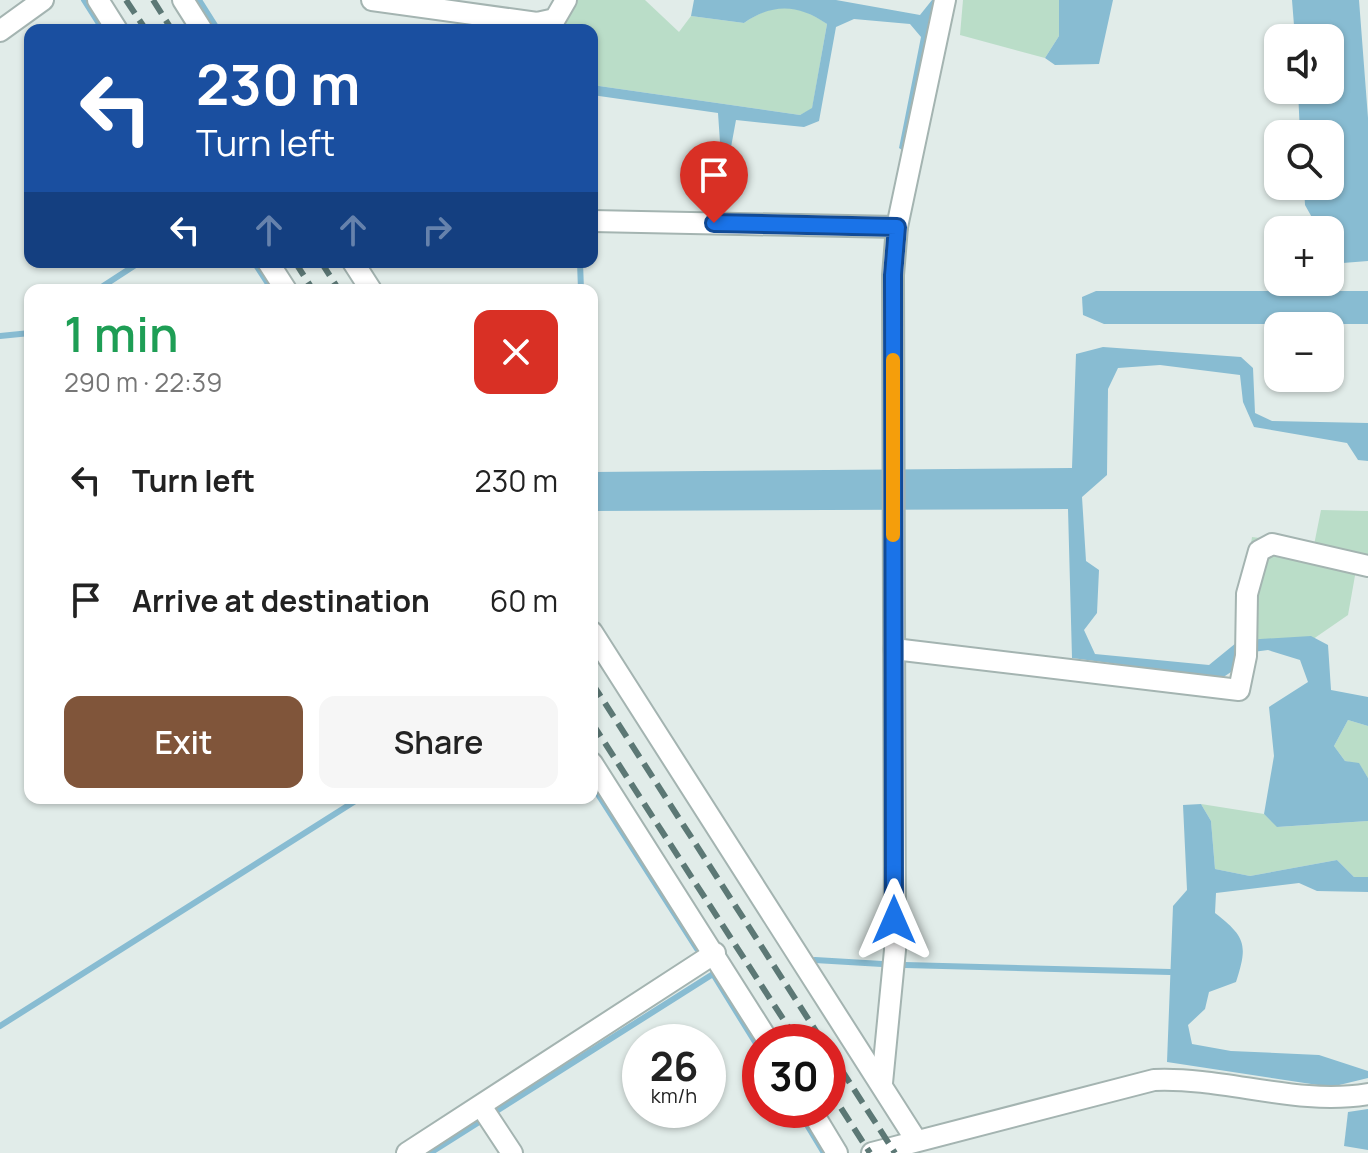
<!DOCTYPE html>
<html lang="en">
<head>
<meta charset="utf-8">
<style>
	:root { --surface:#fff; --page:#f6f6f6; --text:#222; --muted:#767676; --accent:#80553a }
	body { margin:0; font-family:Manrope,sans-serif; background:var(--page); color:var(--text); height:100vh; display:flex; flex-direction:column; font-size:30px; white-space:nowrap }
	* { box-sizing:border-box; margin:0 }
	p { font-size:26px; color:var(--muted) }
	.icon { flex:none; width:44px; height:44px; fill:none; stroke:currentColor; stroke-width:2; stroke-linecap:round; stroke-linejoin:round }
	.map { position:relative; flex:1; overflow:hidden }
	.panel { position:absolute; left:24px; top:284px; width:574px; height:520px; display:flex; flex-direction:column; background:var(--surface); border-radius:16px; box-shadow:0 2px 6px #0004 }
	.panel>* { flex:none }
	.guide { position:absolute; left:24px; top:24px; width:574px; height:244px; border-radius:16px; box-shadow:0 2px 6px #0004; background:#1a4fa0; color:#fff; overflow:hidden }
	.tools { position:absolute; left:1264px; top:24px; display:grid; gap:16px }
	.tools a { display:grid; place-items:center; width:80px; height:80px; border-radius:16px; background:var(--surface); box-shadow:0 2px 6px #0004; font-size:40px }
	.speed { position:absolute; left:622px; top:1024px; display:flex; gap:16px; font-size:40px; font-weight:700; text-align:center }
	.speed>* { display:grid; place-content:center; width:104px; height:104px; border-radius:50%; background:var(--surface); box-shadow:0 2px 6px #0004; line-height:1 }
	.speed small { font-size:20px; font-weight:400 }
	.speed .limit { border:12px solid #d22; background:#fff; color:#111 }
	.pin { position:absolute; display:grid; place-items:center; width:68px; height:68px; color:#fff; margin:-82px -34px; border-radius:50% 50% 50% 0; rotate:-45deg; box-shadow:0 0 8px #0007 }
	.pin .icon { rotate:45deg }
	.me { position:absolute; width:88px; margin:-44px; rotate:0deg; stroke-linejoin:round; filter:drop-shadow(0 0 6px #0008) }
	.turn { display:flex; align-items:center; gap:28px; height:168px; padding:0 40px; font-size:36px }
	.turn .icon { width:104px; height:104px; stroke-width:2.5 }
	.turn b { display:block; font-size:56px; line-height:68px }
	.lanes { display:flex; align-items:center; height:76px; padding:0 40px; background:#0003; justify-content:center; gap:40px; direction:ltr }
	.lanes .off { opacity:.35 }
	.round { display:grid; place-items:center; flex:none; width:84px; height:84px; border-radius:16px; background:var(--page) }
	.summary { display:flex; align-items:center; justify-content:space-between; height:136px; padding:0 40px }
	h1 { font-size:48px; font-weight:600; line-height:60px; color:#1e9e55 }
	.cta { display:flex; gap:16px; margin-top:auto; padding:16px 40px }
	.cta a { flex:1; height:92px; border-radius:16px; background:var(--accent); color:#fff; font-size:32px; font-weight:600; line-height:92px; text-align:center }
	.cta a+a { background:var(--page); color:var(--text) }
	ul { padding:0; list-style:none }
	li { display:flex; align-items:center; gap:24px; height:120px; padding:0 40px }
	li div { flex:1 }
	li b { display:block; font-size:30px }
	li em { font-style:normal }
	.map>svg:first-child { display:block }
</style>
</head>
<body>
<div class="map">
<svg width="1368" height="1153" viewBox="0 0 1368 1153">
	<rect width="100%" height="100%" fill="#e1ece9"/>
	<g fill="#baddc8">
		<path d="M557,0H645L679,32L691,16L744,23C773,2 798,3 827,24L812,109L800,115L592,85V30H546Z"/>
		<path d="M963,0H1059V36L1045,58L960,35Z"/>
		<path d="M1321,510L1368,511V571L1356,570L1348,615L1306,644L1236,643L1252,537L1314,545Z"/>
		<path d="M1348,720L1368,726V778L1359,764L1345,761L1334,746Z"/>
		<path d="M1201,804L1264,814L1278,827L1368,821V877H1354L1337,860L1250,876L1215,869L1211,821Z"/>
	</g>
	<g fill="#88bcd2">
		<path d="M694,0H836L920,15L932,0H940L908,154L899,148L921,37L910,24L854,19L836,27L819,121L804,127L736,120L729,158L721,157L718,113L592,95V85L800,115L812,108L827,24C798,4 773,3 744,23L691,16Z"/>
		<path d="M1059,0H1113L1099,64L1055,65L1045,58L1059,36Z"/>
		<path d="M1292,0H1359L1368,118V261L1330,264V230H1319L1305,205L1304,186H1330V134H1300L1298,90H1330V38H1295Z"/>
		<path d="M1096,291H1368V324H1104L1083,315L1082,297Z"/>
		<path d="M1103,347L1241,357L1253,368L1255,413L1272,421L1368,423V461L1358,460L1347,443L1254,427L1243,402L1240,375L1160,365L1118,368L1108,389L1107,475L1082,497L1086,561L1099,570L1097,613L1084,630L1095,654L1209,665L1236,643L1260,639L1311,636L1328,645L1331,690L1368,697V726L1348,720L1334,746L1345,761L1359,763L1368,778V821L1277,827L1264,814L1274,756L1269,707L1308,682L1300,660L1268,650L1238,654L1234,670L1222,678L1072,658L1068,509L592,511V472L1072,468L1076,354Z"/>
		<path d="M1201,804L1211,821L1215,869L1250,876L1337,860L1354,877H1368V892L1317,891L1299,883L1216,893L1215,913C1246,937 1248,945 1236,982L1209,992L1205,1009L1188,1025L1192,1044L1231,1051L1319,1055L1368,1071V1078L1331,1087L1167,1062L1173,906L1187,890L1183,805Z"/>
		<path d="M1368,1109V1150L1344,1146L1348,1112Z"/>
	</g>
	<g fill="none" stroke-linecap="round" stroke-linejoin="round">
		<g stroke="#88bcd2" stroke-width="6">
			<path d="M84,0L103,30"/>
			<path d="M199,0L218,30"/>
			<path d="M254,262L272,290"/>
			<path d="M580,262L581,290"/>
			<path d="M97,290L140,262"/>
			<path d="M0,336L30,333"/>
			<path d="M592,785L697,949"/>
			<path d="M815,960L882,964"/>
			<path d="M905,965L1170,972"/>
			<path d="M0,1026L360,798"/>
			<path d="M798,1110L824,1153"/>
			<path d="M430,1153L713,974L760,1050"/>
		</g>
		<g stroke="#a4b4b1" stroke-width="24">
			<g id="minor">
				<path d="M98,0L117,30"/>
				<path d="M183,0L202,30"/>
				<path d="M372,0L537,23L555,19L566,0"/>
				<path d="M0,31L43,0"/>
				<path d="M592,221L897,227"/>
				<path d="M268,262L286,290"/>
				<path d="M353,262L371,290"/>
				<path d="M592,632L916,1140"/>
				<path d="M894,649L1239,690L1246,656L1247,594L1259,551L1272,544L1368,566"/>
				<path d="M592,763L769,1042"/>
				<path d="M882,1083L895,950L893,275L897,227L945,0"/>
				<path d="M481,1106L512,1153"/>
				<path d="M811,1110L837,1153"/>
				<path d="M407,1153L715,953"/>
				<path d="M872,1153L1154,1080C1226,1077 1297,1106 1368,1094"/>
			</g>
		</g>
		<use href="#minor" stroke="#fff" stroke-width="20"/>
		<g stroke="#5c7875" stroke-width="6" stroke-dasharray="16 8" stroke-linecap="butt">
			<path d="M126,0L146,30"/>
			<path d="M153,0L172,30"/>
			<path d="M295,262L313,290"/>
			<path d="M321,262L339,290"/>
			<path d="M592,683L823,1042"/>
			<path d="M592,723L798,1042"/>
			<path d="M828,1049L895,1153"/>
			<path d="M828,1088L870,1153"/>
		</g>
	</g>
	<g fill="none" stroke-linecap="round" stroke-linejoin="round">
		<g stroke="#114b97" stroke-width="20">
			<path id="route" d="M714,223L897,227L893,275L894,920"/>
		</g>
		<use href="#route" stroke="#1a73e8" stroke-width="14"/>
		<path stroke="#f59e0b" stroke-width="14" d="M893,360V535"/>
	</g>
</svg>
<div class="tools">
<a><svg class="icon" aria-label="sound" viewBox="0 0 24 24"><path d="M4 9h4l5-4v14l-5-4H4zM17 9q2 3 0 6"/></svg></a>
<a><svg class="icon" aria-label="search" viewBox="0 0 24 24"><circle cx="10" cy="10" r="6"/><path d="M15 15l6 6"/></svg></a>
<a>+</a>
<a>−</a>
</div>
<div class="speed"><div>26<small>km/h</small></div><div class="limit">30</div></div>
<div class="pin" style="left:714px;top:223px;background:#d93025"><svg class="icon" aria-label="arrive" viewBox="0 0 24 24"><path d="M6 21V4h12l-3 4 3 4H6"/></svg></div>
<svg class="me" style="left:894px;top:920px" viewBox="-20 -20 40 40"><path d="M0-17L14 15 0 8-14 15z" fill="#1a73e8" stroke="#fff" stroke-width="4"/></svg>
<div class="guide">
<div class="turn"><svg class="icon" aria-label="left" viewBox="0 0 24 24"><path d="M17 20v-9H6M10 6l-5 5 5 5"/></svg><div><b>230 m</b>Turn left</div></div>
<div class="lanes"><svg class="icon" aria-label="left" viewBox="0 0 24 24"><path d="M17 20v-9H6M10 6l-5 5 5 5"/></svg><svg class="icon off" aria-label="ahead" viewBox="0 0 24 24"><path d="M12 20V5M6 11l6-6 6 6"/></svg><svg class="icon off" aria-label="ahead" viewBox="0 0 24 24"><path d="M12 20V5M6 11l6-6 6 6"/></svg><svg class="icon off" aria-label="right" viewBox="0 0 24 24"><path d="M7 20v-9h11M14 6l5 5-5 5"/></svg></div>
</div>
<section class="panel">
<div class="summary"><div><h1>1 min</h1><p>290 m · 22:39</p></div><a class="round" style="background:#d93025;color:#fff"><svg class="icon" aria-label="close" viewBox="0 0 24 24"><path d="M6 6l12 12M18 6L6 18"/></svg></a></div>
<ul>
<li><svg class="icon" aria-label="left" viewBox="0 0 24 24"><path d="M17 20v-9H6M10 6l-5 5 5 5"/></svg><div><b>Turn left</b></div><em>230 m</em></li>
<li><svg class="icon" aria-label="arrive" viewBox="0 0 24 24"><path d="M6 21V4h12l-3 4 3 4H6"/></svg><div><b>Arrive at destination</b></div><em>60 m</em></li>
</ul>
<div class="cta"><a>Exit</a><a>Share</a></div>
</section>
</div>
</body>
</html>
